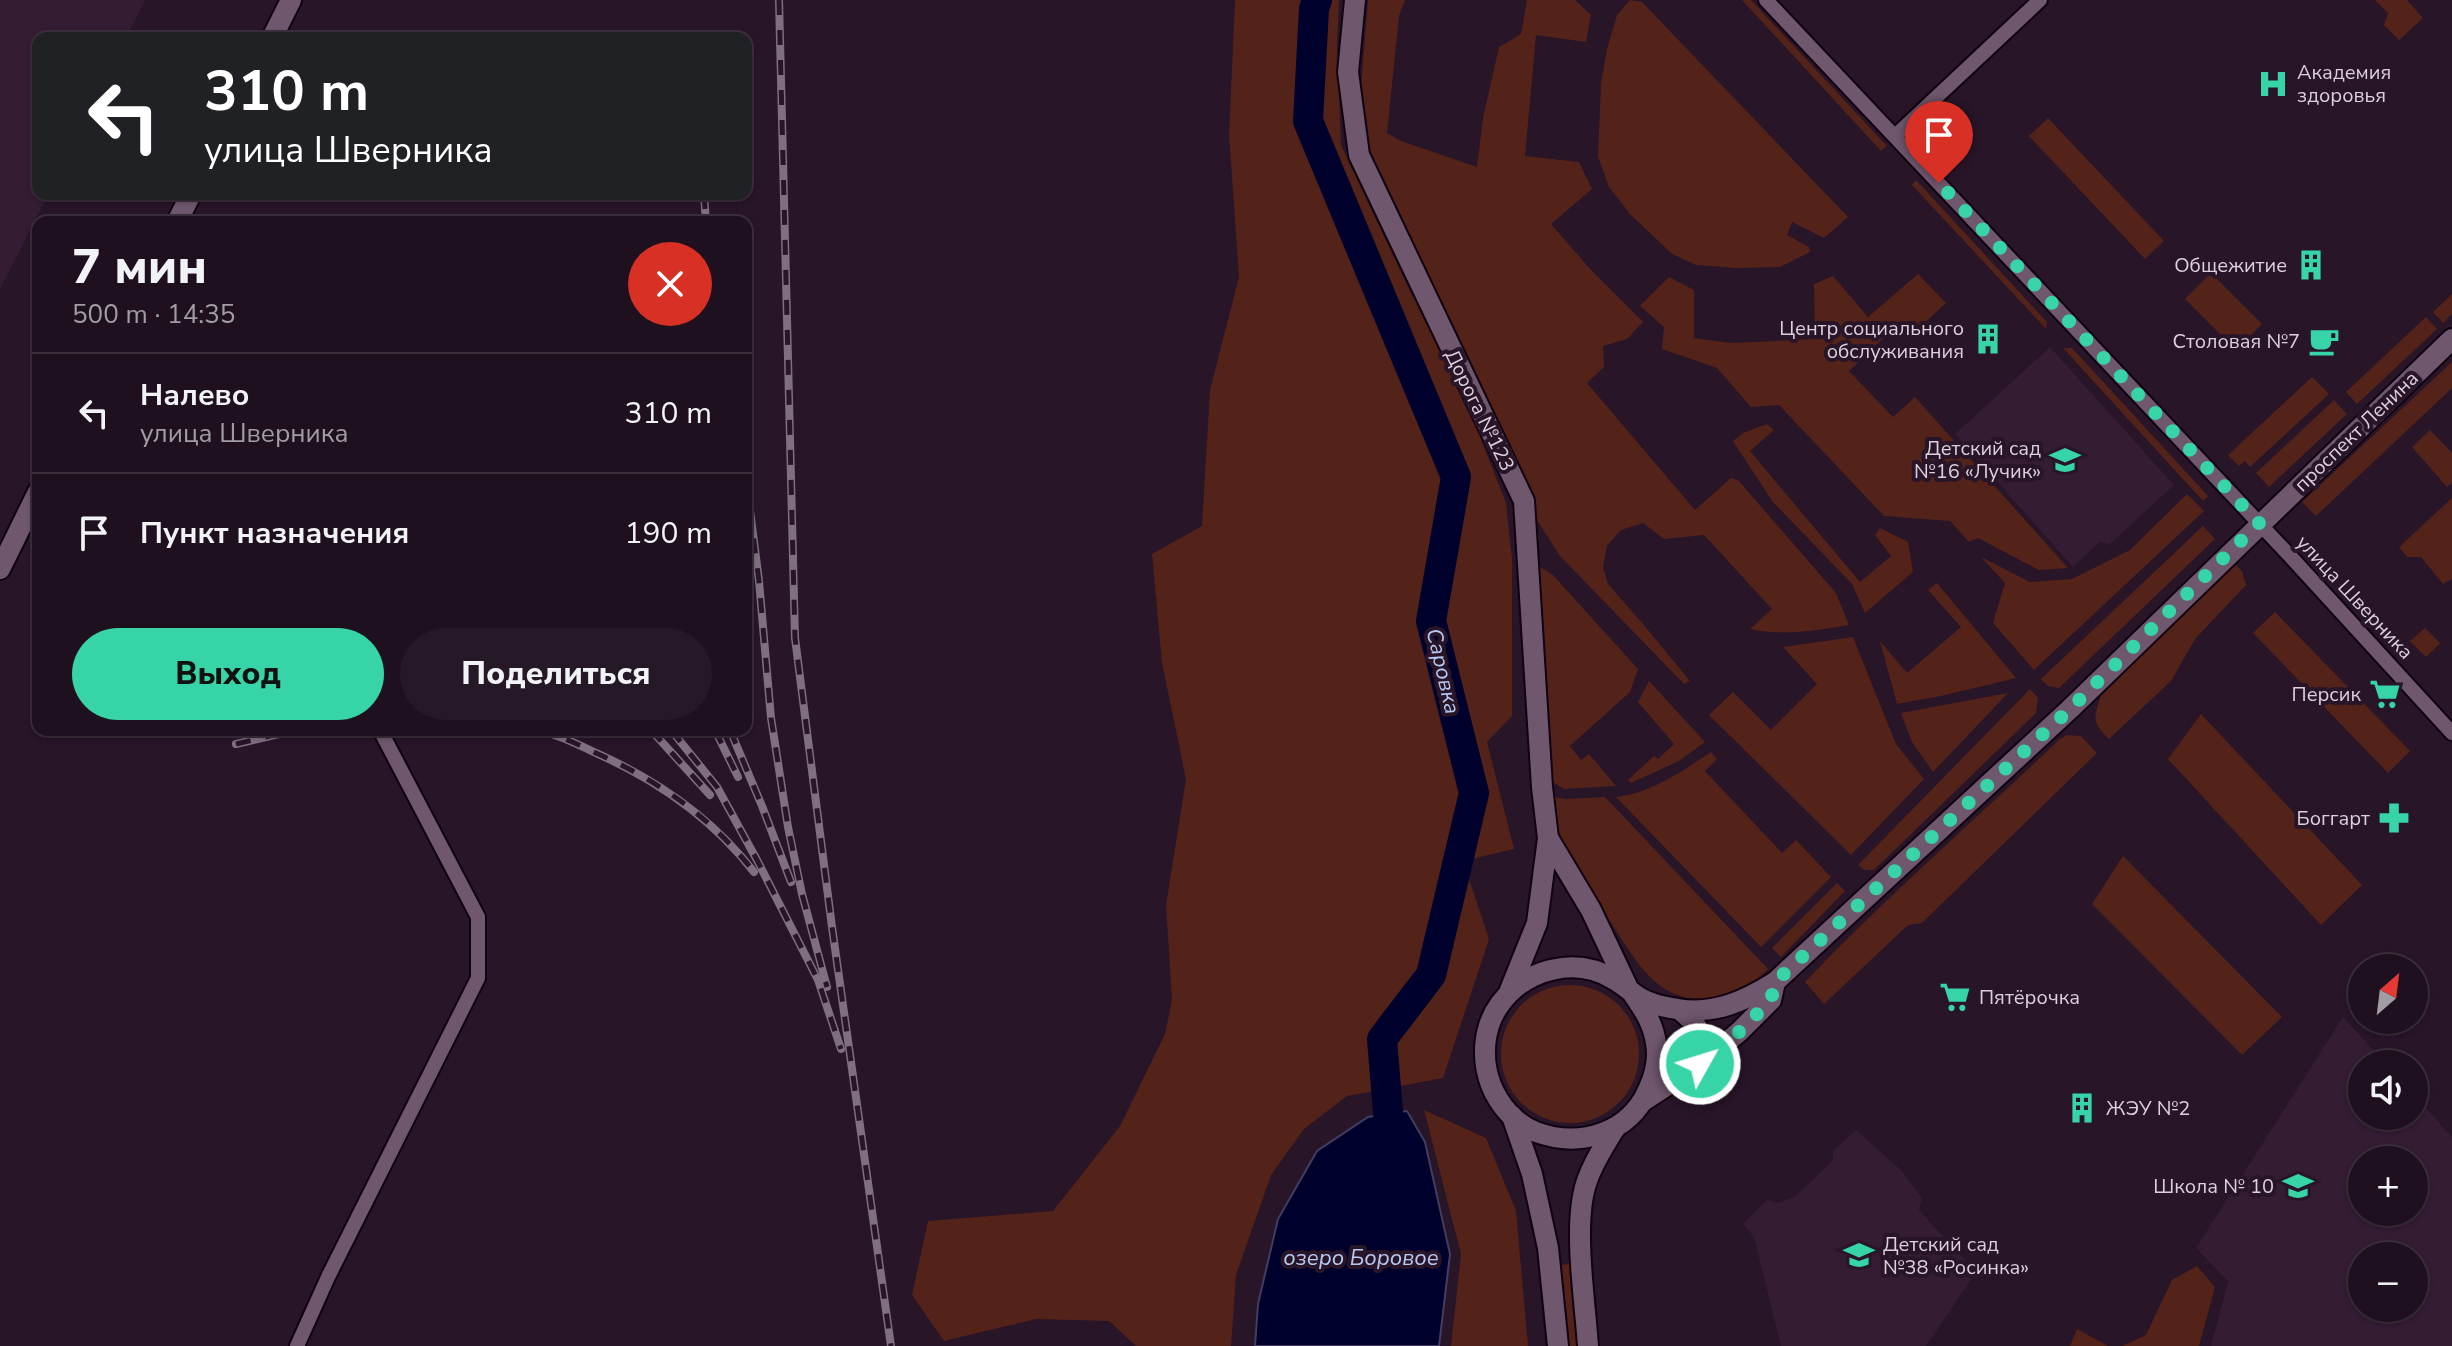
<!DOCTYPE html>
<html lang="ru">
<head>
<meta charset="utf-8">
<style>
	:root { --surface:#1e101e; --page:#261927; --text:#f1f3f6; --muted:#a19da4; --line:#3c303c; --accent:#36d4a7 }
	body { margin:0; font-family:"Nunito Sans",sans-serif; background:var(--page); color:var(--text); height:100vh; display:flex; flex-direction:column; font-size:30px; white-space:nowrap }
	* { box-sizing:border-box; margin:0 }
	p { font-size:26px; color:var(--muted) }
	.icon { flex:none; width:44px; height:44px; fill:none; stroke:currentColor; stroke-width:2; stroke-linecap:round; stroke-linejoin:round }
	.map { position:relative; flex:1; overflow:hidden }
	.drawer { position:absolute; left:32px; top:216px; width:720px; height:520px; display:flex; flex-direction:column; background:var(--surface); border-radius:16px; box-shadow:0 2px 6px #0004,0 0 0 2px var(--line) }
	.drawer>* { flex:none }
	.top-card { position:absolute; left:32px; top:32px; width:720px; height:168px; border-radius:16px; box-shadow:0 2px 6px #0004,0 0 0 2px var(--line); background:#202124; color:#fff; overflow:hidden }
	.needle { width:52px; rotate:28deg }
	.fabs { position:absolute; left:2348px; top:954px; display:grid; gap:16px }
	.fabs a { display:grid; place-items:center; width:80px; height:80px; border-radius:50%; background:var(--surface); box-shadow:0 2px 6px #0004,0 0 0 2px var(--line); font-size:40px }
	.pin { position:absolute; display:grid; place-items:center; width:68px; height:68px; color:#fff; margin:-82px -34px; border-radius:50% 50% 50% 0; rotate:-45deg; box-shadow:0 0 8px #0007 }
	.pin .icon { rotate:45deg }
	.me { position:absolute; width:88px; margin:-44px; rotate:51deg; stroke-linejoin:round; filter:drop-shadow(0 0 6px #0008) }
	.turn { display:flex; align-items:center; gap:28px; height:168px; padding:0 40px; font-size:36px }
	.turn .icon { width:104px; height:104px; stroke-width:2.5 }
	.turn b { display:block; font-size:56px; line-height:68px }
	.round { display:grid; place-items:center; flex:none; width:84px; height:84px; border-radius:42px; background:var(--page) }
	.overview { display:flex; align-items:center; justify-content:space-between; height:136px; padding:0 40px }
	h1 { font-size:48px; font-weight:800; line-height:60px }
	.action { display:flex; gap:16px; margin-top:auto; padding:16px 40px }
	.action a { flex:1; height:92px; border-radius:48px; background:var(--accent); color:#111; font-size:32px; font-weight:800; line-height:92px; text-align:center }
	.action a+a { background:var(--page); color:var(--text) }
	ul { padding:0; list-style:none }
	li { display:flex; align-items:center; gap:24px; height:120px; padding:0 40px; border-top:2px solid var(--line) }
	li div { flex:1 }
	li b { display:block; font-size:30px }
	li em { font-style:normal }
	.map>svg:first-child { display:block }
</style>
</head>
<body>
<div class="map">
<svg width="2452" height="1346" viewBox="0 0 2452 1346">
	<rect width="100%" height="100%" fill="#281528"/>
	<g fill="#341c33" fill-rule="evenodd">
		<path d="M0,0H145L126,38H38V194H48L0,289Z"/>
		<path d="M2050,347L2174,485L2110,544L2100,542L2073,567L1955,434Z"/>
		<path d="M2343,1017L2386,1064H2362V1116H2414V1095L2452,1137V1346H2211L2228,1281L2196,1248ZM2362,1160H2414V1212H2362ZM2362,1256H2414V1308H2362Z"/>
		<path d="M1856,1130L1902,1171L1922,1198L1919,1210L1976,1272L1926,1346H1781L1754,1237L1743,1224L1767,1200L1779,1203L1797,1195L1833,1160V1151Z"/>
	</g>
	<g fill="#532219">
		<path d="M1235,0H1339L1337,46L1341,145L1410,291L1470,411L1506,503L1512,559V716L1487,742L1514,849L1463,861L1489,939L1443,1078L1347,1096L1304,1129L1271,1175L1236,1275L1231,1346H1136L1109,1321L1036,1319L944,1341L912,1295L928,1221L1053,1211L1120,1126L1165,1034L1172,1000L1166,905L1186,779L1162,663L1152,554L1202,526L1210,390L1239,277L1229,135Z"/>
		<path d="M1368,0H1405L1399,16L1387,133L1401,141L1477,167L1483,118L1499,47L1521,34L1527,0H1575L1591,15L1586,42L1536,35L1525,156L1579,162L1592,189L1551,224L1591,270L1643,322L1627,339L1603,346L1604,367L1587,383L1695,510L1731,478L1738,480L1836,593L1849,625C1815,631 1784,636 1750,629L1772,609L1704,535L1664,539L1643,523L1621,530L1607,546L1603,567L1608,584L1643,624L1690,681L1684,684L1560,556L1535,517L1512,460L1368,155L1361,87Z"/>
		<path d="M1630,0L1642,2L1848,217L1824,238L1792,222L1787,235L1809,247L1810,252L1780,267L1736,268L1696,265L1672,254L1630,214L1609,187L1598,157L1601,83L1607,49L1617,15Z"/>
		<path d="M1742,0H1751L1887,146L1881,151Z"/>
		<path d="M2375,0H2407L2423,18L2399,40L2384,25L2388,13Z"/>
		<path d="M2048,118L2164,241L2145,259L2029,136Z"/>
		<path d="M1916,180L2047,322L2046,329L1912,185Z"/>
		<path d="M2211,273L2262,324L2236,350L2185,299Z"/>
		<path d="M1918,274L1946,303L1907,339L1895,327L1849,371L1893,417L1915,397L2068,568L2039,570L1978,538L1969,542L1950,521L1884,516L1779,405L1751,407L1717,368L1662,349L1664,327L1640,306L1669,277L1694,290V338L1731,343L1815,339L1814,284L1833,276L1868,317Z"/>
		<path d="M2452,294V314L2443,323L2433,312Z"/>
		<path d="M2426,317L2437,329L2357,404L2346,392Z"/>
		<path d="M2063,348H2072L2208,496L2203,501Z"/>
		<path d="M2452,362V388L2316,516L2302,502Z"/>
		<path d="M2312,377L2329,394L2250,467L2245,461L2239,466L2228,455Z"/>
		<path d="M2334,400L2347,414L2269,487L2256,473Z"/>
		<path d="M1767,424L1774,430L1750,451L1860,582L1891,556L1875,535L1880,528L1908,542L1913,572L1865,613L1852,584L1772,501L1733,441L1743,433Z"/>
		<path d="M2430,430L2452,453V483L2447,487L2412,447Z"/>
		<path d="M2187,494L2204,511L2034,670L1993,623L2005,583L1981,557L2030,582L2072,579L2130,550Z"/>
		<path d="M2452,498V579L2443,584L2421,557H2407L2399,547Z"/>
		<path d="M2203,526L2215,539L2059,688L2048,686L2041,679Z"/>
		<path d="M1535,564L1552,574L1638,669L1630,692L1570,746L1581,760L1589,754L1616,786L1564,789L1546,778Z"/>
		<path d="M2235,564L2242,571L2246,585L2195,639L2171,681L2109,739C2092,722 2093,719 2101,696Z"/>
		<path d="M1937,583L2016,678L1941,696L1897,704L1880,641L1907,673L1961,627L1928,590Z"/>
		<path d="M2275,612L2410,751L2388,773L2253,633Z"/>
		<path d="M2425,628L2440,643L2426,657L2410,641Z"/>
		<path d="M1853,637L1896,744L1924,779L1851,855L1709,715L1733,692L1771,730L1817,684L1783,647Z"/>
		<path d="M1649,681L1705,742L1679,761L1631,783L1628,780L1654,756L1658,759L1674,744L1638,702Z"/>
		<path d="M2030,689L2038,698L2036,713L1874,870H1864L1858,865Z"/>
		<path d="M2008,693L1933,772L1912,742L1901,713Z"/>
		<path d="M2201,714L2362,885L2321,925L2168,759Z"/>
		<path d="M2067,735L2081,736L2097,753L1922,923L1908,925L1824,1004L1805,982C1886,897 1975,820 2060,739Z"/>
		<path d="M1711,752L1717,759L1705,771L1782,853L1796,840L1831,877L1761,947L1616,797C1652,793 1682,771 1711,752Z"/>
		<path d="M1550,796L1565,799L1605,797L1768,969C1752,985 1738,995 1716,998C1656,1007 1636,959 1607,917C1588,888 1567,858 1554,827C1550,818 1551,806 1550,796Z"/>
		<path d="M2123,856L2282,1017L2242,1055L2092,904Z"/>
		<path d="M1837,883L1845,891L1781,957L1772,948Z"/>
		<circle cx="1570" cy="1054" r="69"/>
		<path d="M1424,1110L1486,1138L1516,1211L1528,1346H1451L1461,1254Z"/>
		<path d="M1569,1264L1577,1346H1568L1560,1265Z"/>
		<path d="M2197,1266L2215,1287L2199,1346H2122L2146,1335L2172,1280Z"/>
		<path d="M2077,1329L2108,1346H2070Z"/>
	</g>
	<path fill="#00002d" stroke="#423e61" stroke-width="2" d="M1407,1111L1425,1142L1450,1254L1439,1346H1255L1258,1304L1278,1219L1317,1151L1368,1117Z"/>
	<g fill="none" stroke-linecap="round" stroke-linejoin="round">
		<path stroke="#00002d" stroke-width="30" d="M1317,0L1314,9L1308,121L1456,477L1431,621L1474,793L1431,975L1382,1039L1390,1137L1387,1154"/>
		<g stroke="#100210" stroke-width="18">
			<g id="street">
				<path d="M1766,0L2290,556L2452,733"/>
				<path d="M1895,136L2040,0"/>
				<path d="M297,1346L328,1277L478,978V917L380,730"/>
			</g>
		</g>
		<g stroke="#100210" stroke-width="24">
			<g id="secondary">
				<path d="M1355,0L1348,72L1359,155L1524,501L1542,787L1548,838L1537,923L1510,990"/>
				<path d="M272,38L291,0"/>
				<path d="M177,222L191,194"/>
				<path d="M0,569L38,492"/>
				<path d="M1548,838L1591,910L1627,986"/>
				<path d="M1633,994C1644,1010 1653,1023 1656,1043C1659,1059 1655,1075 1648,1090C1629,1134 1579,1148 1536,1132C1515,1124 1499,1105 1491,1085C1481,1059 1483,1027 1500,1004C1526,969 1575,956 1613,979C1621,983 1626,988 1633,993C1645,1003 1662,1007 1678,1009C1714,1015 1745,1001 1775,982L2070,709L2452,339"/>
				<path d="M1680,1010C1702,1028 1705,1036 1700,1064"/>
				<path d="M1643,1101L1700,1064L1739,1032L1771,1000L1775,982"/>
				<path d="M1512,1116L1532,1174L1548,1248L1558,1346"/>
				<path d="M1588,1346C1585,1302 1575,1238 1583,1196C1587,1172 1603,1148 1615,1128"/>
			</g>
		</g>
		<use href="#street" stroke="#6f576d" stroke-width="14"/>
		<use href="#secondary" stroke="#6f576d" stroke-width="20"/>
		<g stroke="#806f7f" stroke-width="8">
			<g id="rail">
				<path d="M779,0L795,638L832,927L891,1346"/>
				<path d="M704,194L706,222"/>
				<path d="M746,479L759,581L771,718L788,827L802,894L827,987"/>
				<path d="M538,730C559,735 577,744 596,753C659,781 712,818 754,872"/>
				<path d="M651,730L710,795"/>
				<path d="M671,730L717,787L757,860L818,980L841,1049"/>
				<path d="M715,730L738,777"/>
				<path d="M730,730L762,806L791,882"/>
				<path d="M236,744L296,730"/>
			</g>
		</g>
		<use href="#rail" stroke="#281528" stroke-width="5" stroke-dasharray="15" stroke-linecap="butt"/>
	</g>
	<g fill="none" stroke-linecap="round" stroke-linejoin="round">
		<path stroke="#36d4a7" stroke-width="14" stroke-dasharray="0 25.2" d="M1700,1064L1739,1032L1771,1000L1775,982L2070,709L2259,523L1939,183"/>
	</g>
	<defs>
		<g id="hospital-bare" transform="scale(2.4)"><path d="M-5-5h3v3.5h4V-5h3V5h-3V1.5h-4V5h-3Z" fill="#36d4a7" stroke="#281528" stroke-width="2.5" paint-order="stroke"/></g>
		<g id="building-bare" transform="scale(2.4)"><path d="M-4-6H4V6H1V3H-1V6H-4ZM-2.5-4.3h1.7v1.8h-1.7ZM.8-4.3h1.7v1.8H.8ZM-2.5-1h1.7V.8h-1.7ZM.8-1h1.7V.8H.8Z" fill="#36d4a7" stroke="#281528" stroke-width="2.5" paint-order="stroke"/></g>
		<g id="cafe-bare" transform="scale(2.4)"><path d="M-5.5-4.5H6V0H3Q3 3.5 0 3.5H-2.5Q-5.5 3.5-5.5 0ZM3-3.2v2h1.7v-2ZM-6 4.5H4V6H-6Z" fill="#36d4a7" stroke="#281528" stroke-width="2.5" paint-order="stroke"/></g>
		<g id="school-bare" transform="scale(2.4)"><path d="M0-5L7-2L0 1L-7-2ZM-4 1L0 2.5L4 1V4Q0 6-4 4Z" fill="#36d4a7" stroke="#281528" stroke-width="2.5" paint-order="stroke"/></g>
		<g id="supermarket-bare" transform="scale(2.4)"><path d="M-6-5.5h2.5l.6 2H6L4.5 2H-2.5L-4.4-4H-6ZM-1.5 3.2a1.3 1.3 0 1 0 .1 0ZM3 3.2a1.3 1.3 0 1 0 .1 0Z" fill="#36d4a7" stroke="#281528" stroke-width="2.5" paint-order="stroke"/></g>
		<g id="pharmacy-bare" transform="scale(2.4)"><path d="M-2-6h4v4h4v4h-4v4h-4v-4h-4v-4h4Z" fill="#36d4a7" stroke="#281528" stroke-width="2.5" paint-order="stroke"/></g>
	</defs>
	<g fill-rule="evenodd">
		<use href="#hospital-bare" x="2273" y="84"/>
		<use href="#building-bare" x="2311" y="265"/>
		<use href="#building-bare" x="1988" y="339"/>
		<use href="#cafe-bare" x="2324" y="341"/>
		<use href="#school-bare" x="2065" y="460"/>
		<use href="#supermarket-bare" x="2385" y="694"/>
		<use href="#pharmacy-bare" x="2394" y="818"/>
		<use href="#supermarket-bare" x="1955" y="997"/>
		<use href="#building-bare" x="2082" y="1108"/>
		<use href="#school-bare" x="2298" y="1186"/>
		<use href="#school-bare" x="1859" y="1255"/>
	</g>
	<g text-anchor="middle" stroke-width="8" stroke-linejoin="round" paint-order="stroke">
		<g font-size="20" fill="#ddcfdb" stroke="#281528" text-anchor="end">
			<text x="2297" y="79" text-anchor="start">Академия<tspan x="2297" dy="23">здоровья</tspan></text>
			<text x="2287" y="272">Общежитие</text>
			<text x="1964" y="335">Центр социального<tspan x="1964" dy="23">обслуживания</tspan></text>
			<text x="2300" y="348">Столовая №7</text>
			<text x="2041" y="455">Детский сад<tspan x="2041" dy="23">№16 «Лучик»</tspan></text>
			<text x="2361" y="701">Персик</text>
			<text x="2370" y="825">Боггарт</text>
			<text x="1979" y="1004" text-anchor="start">Пятёрочка</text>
			<text x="2106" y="1115" text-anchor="start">ЖЭУ №2</text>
			<text x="2274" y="1193">Школа № 10</text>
			<text x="1883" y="1251" text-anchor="start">Детский сад<tspan x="1883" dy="23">№38 «Росинка»</tspan></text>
		</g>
		<g font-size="20" fill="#ddcfdb" stroke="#281528">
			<text transform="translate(1480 410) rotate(64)" y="7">Дорога №123</text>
			<text transform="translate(2356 431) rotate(-44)" y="7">проспект Ленина</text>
			<text transform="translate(2355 597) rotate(47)" y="7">улица Шверника</text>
		</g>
		<g font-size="22" font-style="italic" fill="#b6caf3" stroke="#281528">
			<text transform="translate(1444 671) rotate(77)" y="8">Саровка</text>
			<text x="1361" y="1265">озеро Боровое</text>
		</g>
	</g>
</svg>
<div class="fabs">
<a><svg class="needle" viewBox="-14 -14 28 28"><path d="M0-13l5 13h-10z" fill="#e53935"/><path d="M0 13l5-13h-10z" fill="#a19da4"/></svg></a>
<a><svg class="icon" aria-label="sound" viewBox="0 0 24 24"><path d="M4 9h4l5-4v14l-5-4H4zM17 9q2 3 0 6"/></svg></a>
<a>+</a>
<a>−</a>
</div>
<div class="pin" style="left:1939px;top:183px;background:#d93025"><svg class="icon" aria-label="arrive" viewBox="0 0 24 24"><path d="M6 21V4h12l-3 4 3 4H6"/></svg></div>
<svg class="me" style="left:1700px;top:1064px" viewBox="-20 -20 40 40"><circle r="17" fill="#36d4a7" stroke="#fff" stroke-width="3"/><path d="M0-11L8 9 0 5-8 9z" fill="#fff"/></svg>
<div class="top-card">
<div class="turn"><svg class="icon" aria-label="left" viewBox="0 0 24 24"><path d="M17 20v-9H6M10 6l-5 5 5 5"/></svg><div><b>310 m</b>улица Шверника</div></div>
</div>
<section class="drawer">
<div class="overview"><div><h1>7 мин</h1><p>500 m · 14:35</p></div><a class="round" style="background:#d93025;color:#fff"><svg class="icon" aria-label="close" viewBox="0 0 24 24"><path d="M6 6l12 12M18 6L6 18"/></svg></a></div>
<ul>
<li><svg class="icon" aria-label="left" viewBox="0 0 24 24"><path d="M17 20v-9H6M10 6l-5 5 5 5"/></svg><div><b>Налево</b><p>улица Шверника</p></div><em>310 m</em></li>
<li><svg class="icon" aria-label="arrive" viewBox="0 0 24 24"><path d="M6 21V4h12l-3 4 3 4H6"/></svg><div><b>Пункт назначения</b></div><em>190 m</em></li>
</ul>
<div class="action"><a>Выход</a><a>Поделиться</a></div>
</section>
</div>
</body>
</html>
